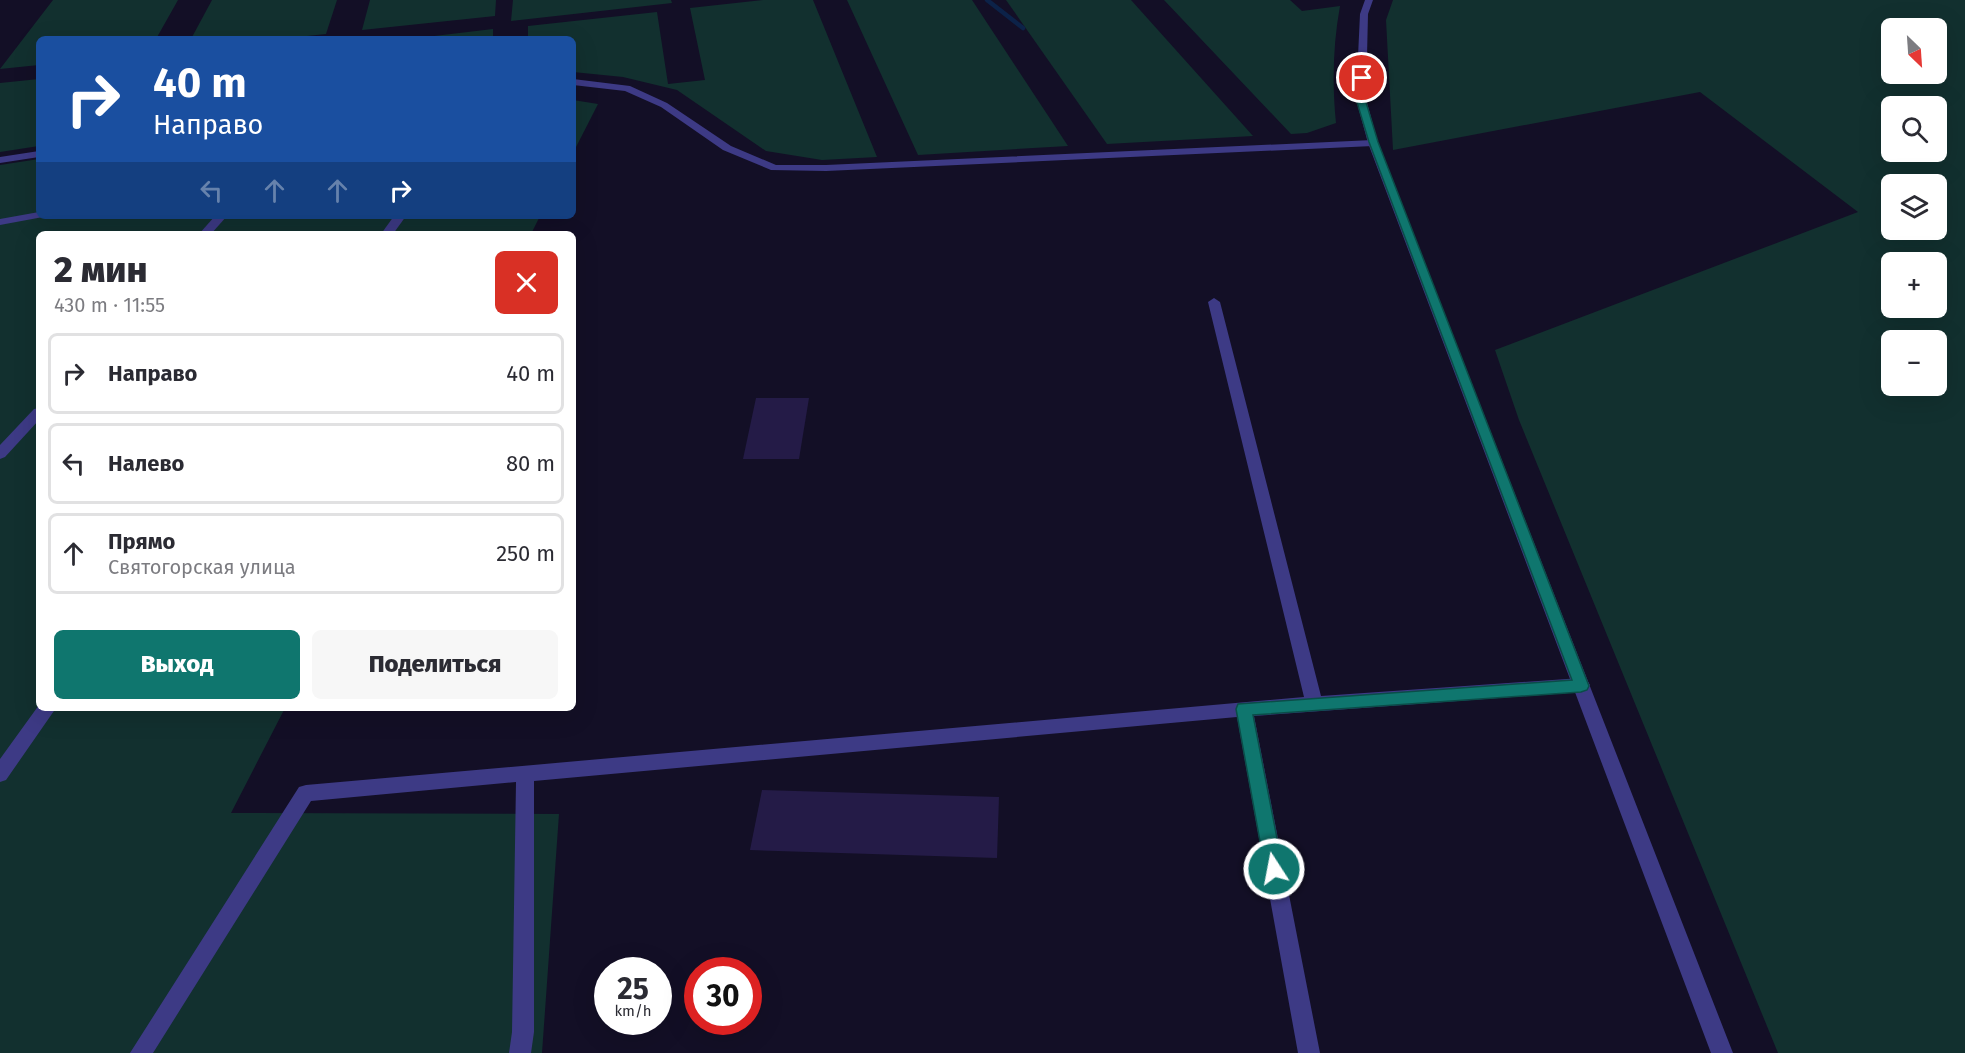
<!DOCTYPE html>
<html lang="ru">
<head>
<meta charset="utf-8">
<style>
	:root { --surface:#fff; --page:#f7f7f7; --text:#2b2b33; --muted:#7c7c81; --line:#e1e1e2; --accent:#0f766e }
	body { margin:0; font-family:"Fira Sans",sans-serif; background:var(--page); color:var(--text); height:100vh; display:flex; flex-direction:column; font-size:22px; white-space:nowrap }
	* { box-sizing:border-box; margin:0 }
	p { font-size:20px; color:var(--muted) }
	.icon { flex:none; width:33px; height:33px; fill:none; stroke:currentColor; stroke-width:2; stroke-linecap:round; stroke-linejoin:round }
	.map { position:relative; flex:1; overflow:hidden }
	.sheet { position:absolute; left:36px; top:231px; width:540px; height:480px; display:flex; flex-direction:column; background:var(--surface); border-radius:9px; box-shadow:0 6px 24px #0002 }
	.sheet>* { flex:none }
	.top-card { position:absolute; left:36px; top:36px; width:540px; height:183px; border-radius:9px; box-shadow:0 6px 24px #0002; background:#1a4fa0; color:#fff; overflow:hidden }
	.needle { width:39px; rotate:155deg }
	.tools { position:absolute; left:1881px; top:18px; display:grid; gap:12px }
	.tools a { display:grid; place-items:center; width:66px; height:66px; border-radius:9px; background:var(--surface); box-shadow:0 6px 24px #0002; font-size:30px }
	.speed { position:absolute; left:594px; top:957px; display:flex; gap:12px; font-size:30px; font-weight:700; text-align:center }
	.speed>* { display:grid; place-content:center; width:78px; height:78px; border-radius:50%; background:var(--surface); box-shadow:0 6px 24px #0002; line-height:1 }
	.speed small { font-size:15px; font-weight:400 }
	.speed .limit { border:9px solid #d22; background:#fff; color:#111 }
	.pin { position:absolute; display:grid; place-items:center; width:51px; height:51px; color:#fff; margin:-26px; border:3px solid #fff; border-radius:50%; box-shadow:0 2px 6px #0007 }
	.me { position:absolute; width:66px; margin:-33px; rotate:349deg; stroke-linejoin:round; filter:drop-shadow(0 0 4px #0008) }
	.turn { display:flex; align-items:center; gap:21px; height:126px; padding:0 18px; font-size:27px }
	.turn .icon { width:78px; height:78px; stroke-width:2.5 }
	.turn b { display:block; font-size:42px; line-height:51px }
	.lanes { display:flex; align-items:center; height:57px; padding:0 18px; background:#0003; justify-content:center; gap:30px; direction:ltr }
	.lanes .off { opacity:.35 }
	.round { display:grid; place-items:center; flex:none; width:63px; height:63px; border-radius:9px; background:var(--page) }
	.overview { display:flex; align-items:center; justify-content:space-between; height:102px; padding:0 18px }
	h1 { font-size:36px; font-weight:800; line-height:45px }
	.primary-button { display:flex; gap:12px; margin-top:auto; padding:12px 18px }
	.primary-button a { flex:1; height:69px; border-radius:9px; background:var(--accent); color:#fff; font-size:24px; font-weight:800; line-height:69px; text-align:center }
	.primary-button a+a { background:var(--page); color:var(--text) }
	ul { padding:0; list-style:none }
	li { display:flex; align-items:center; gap:18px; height:81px; margin:0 12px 9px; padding:0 6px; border:3px solid var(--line); border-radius:9px }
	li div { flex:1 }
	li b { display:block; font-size:22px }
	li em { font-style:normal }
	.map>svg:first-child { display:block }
</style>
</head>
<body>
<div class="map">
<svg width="1965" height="1053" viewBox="0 0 1965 1053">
	<rect width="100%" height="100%" fill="#130f26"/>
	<g fill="#12302f" fill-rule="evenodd">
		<path d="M53,0H178L156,39H39V65L0,69Z"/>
		<path d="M212,0H337L326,34L279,39H191Z"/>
		<path d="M370,0H496L495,16L362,30Z"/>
		<path d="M513,0H671L672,3L511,21Z"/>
		<path d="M763,0H813L877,157L822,160L766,151L677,90L623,77L573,72V39H528V26L657,12L668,84L705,80L690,8Z"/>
		<path d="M847,0H972L1068,146L918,155Z"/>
		<path d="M1006,0H1131L1253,136L1107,144Z"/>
		<path d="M1164,0H1290L1302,11L1340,6C1333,44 1332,84 1336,123L1307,133L1291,134Z"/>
		<path d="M1393,0H1965V1053H1778L1519,420L1495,350L1858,212L1700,92L1393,150L1386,20ZM1892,28H1936V74H1892ZM1892,106H1936V152H1892ZM1892,184H1936V230H1892ZM1892,262H1936V308H1892ZM1892,340H1936V386H1892Z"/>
		<path d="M493,29V39H409Z"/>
		<path d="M39,79V146L0,152V83Z"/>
		<path d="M573,100L598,104L573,153Z"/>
		<path d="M39,159V216H540L531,234H39V708H285L231,813L559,814L542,1053H0V165Z"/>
	</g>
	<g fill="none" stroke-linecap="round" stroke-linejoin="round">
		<path stroke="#0c2248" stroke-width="4.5" d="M987,0L1023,28"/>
	</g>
	<g fill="#241b47">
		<path d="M756,398H809L799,459H743Z"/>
		<path d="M762,790L999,797L997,858L750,850Z"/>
	</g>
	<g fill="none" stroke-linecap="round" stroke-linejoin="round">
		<g fill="#3d3a85" fill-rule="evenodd">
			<path d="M573,79L630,86L667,103L731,146L776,165H826L1373,140L1378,143L1373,146L826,171L771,170L723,150L661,107L625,91L573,85Z"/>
			<path d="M39,151V157L0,163V157Z"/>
			<path d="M39,212V216L43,217L0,225V219Z"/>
			<path d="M215,216H227L211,234H199Z"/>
			<path d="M394,216H406L393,234H381Z"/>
			<path d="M1214,298L1220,302L1321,696L1581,678L1587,680L1590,685L1587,690L1581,692L1254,716L1320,1053H1298L1237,717L534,781V1032L531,1053H509L512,1032L516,782L311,801L153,1053H130L299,787L306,785L1304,697L1208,302Z"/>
			<path d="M39,408V420L5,457L0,459V445L34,409Z"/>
			<path d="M39,705V708H56L6,780L0,782V759Z"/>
		</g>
		<path fill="#3d3a85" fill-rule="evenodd" d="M1365,0H1373L1368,14L1366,99L1378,143L1733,1053H1711L1368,143L1356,99L1360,14Z"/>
	</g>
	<path fill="#0f766e" stroke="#0a4d48" stroke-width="1.5" d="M1359,76L1366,78L1365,99L1378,142L1589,686L1587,690L1581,692L1253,715L1283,869L1280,875L1274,878L1268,875L1265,869L1236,709L1238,704L1572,680L1369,142L1356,99Z"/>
</svg>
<div class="tools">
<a><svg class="needle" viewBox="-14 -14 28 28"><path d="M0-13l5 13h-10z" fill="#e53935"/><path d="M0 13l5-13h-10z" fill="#7c7c81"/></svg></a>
<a><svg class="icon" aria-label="search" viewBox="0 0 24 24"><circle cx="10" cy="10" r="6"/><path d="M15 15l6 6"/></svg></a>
<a><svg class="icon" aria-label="layers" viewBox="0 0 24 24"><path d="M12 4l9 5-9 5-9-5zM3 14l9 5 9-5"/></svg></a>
<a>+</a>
<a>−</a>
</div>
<div class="speed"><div>25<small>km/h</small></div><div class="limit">30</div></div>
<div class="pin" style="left:1362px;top:78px;background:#d93025"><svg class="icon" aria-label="arrive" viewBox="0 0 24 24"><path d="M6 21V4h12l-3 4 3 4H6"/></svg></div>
<svg class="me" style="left:1274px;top:869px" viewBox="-20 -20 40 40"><circle r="17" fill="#0f766e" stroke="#fff" stroke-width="3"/><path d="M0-11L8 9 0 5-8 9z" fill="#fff"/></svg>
<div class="top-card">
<div class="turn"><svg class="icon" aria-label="right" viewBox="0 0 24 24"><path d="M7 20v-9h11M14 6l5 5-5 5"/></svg><div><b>40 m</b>Направо</div></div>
<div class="lanes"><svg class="icon off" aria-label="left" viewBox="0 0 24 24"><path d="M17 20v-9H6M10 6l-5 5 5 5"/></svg><svg class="icon off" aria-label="ahead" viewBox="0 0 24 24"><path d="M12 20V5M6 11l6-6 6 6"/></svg><svg class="icon off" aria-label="ahead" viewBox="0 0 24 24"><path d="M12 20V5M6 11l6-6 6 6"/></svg><svg class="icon" aria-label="right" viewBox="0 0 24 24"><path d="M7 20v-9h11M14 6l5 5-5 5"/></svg></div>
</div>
<section class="sheet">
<div class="overview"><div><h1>2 мин</h1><p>430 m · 11:55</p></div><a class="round" style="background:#d93025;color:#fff"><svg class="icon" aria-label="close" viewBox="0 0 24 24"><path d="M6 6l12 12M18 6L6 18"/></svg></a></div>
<ul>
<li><svg class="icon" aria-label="right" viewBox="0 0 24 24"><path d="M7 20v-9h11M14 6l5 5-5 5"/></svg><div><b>Направо</b></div><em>40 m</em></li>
<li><svg class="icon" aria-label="left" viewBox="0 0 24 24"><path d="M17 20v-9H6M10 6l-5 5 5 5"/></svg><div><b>Налево</b></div><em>80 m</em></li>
<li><svg class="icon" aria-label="ahead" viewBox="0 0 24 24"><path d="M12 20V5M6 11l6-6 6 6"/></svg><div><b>Прямо</b><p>Святогорская улица</p></div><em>250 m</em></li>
</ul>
<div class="primary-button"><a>Выход</a><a>Поделиться</a></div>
</section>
</div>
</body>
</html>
